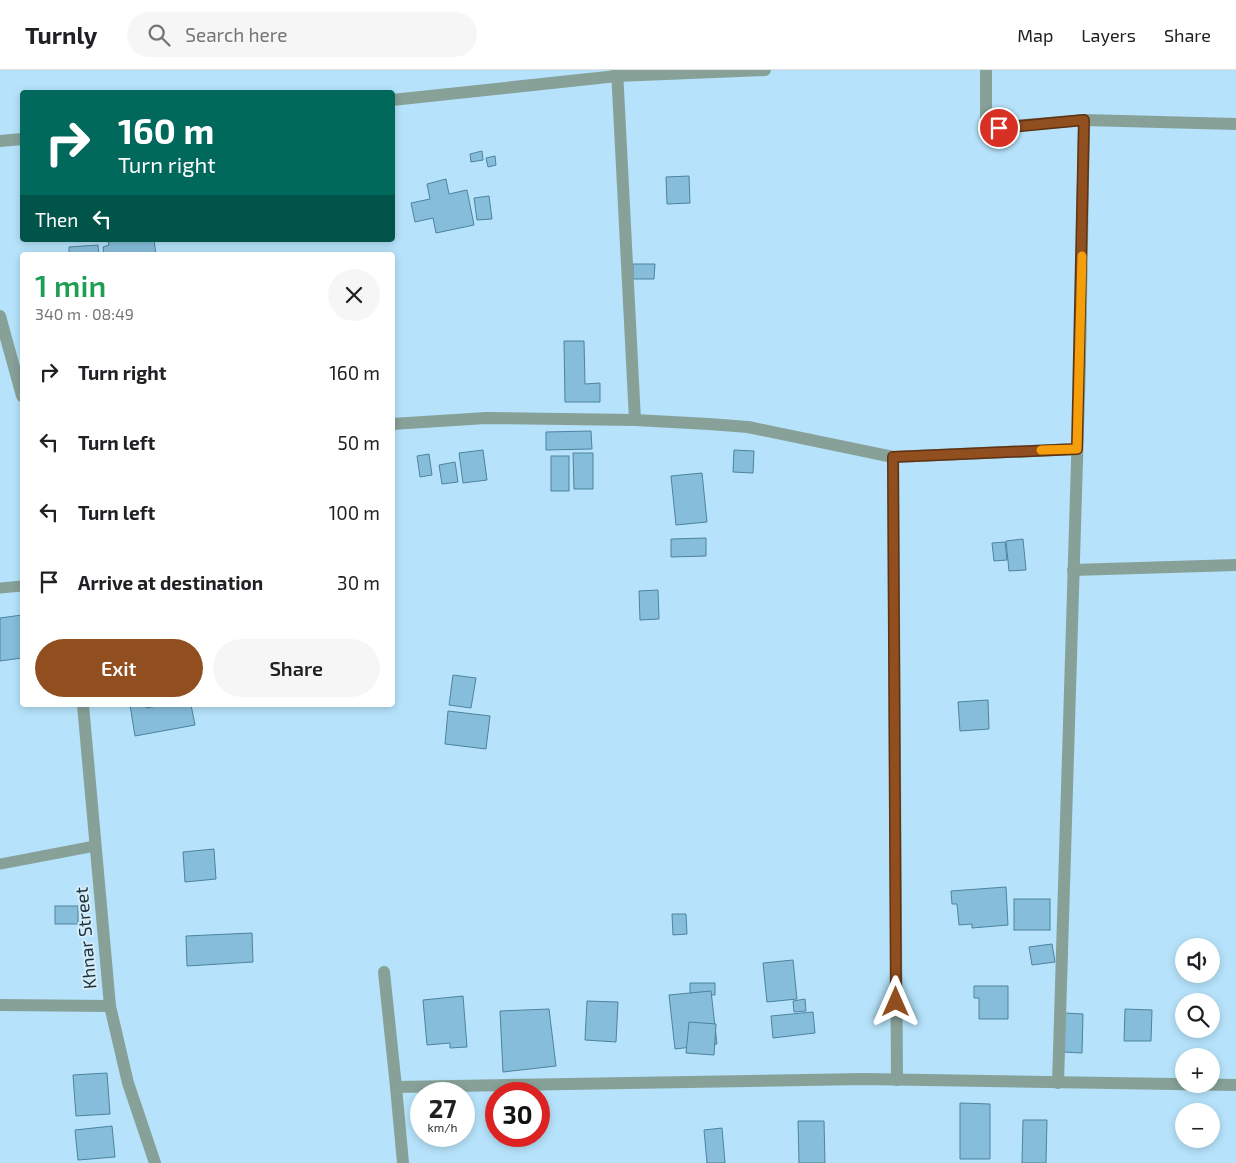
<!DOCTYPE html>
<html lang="en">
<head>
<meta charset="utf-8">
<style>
	:root { --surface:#fff; --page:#f6f6f6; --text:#202124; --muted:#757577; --line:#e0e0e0; --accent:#914e1f }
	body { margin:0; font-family:"Exo 2",sans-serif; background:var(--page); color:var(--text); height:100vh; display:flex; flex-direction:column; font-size:19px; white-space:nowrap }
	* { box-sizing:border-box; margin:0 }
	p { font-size:16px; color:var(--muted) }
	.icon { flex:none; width:28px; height:28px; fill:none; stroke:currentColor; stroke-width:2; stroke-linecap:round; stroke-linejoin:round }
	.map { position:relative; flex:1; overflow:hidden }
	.drawer { position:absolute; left:20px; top:182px; width:375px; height:455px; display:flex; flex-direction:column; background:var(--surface); border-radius:5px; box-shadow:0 2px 8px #0003 }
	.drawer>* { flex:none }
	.banner { position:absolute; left:20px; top:20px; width:375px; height:152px; border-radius:5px; box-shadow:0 2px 8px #0003; background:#00695c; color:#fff; overflow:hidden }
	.buttons { position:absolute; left:1175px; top:868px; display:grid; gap:10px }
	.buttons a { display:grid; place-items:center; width:45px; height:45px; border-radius:50%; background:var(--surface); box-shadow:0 2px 8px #0003; font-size:25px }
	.speed { position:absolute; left:410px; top:1012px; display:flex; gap:10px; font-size:25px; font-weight:700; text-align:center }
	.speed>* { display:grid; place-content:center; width:65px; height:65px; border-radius:50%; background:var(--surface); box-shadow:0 2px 8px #0003; line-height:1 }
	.speed small { font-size:12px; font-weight:400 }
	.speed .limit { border:8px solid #d22; background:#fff; color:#111 }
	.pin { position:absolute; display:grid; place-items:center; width:42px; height:42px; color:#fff; margin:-21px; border:2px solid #fff; border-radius:50%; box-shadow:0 1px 5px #0007 }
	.me { position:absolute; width:55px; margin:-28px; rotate:0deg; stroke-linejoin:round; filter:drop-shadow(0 0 4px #0008) }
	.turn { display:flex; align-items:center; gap:18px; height:105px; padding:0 15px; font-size:22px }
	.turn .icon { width:65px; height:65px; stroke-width:2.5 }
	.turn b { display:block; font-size:35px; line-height:42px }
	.then { display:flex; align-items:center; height:48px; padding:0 15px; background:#0003; gap:10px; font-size:19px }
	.round { display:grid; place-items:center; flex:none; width:52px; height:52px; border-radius:26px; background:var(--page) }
	.head { display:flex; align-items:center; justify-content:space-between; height:85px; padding:0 15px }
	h1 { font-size:30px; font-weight:600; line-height:38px; color:#1e9e55 }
	.primary-button { display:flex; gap:10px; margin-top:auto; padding:10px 15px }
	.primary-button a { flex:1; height:58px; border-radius:30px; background:var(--accent); color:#fff; font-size:20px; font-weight:600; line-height:58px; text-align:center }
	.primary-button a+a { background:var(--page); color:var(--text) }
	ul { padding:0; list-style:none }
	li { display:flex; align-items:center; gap:15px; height:70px; padding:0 15px }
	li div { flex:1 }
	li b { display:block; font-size:19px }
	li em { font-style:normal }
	header { display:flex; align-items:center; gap:30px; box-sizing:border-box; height:70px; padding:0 25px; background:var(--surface); border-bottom:1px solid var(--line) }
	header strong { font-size:24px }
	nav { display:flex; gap:28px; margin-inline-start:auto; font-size:18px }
	.search { width:350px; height:45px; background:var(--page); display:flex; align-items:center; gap:12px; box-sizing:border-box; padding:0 18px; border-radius:28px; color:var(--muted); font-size:19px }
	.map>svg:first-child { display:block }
</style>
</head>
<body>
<header>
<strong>Turnly</strong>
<div class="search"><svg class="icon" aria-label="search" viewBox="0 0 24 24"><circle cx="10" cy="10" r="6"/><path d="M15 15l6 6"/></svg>Search here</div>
<nav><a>Map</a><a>Layers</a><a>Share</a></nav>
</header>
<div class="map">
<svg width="1236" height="1093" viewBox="0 0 1236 1093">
	<rect width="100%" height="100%" fill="#b6e3fb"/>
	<g fill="#86bdda" stroke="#4d839e">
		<path d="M482,81L483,90L471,92L470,84Z"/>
		<path d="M495,86L496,95L488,97L486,88Z"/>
		<path d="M689,106L690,133L667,134L666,107Z"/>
		<path d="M446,109L449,124L467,120L474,155L436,163L433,148L415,152L411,133L430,129L427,114Z"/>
		<path d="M489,126L492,149L477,150L474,128Z"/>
		<path d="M108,170H154L156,185H104L103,177L109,175Z"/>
		<path d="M98,175L99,185H69V177Z"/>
		<path d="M633,194H655L654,209H633Z"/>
		<path d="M564,271H584L585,314L600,313V332H565Z"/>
		<path d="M591,361L592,379L546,380V362Z"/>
		<path d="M483,380L487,410L463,413L459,383Z"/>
		<path d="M734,380L754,381L753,403L733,402Z"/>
		<path d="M573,383H593V419H574Z"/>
		<path d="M429,384L432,405L420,407L417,386Z"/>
		<rect x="551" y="386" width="18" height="35"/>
		<path d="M455,392L458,412L442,414L439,395Z"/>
		<path d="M702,403L707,452L676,455L671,406Z"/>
		<path d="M706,468V486L671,487V469Z"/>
		<path d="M1023,469L1026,500L1009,501L1006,471Z"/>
		<path d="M1005,472L1007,490L994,491L992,473Z"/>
		<path d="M658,520L659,549L640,550L639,521Z"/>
		<path d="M22,545V588L0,591V548Z"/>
		<path d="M453,605L476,608L471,638L449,635Z"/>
		<path d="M988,630L989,659L960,661L958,632Z"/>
		<path d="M130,635H145L146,638L163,635H191L195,655L135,666Z"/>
		<path d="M448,641L490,646L486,679L445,674Z"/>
		<path d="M214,779L216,809L185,812L183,782Z"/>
		<path d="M1006,817L1008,855L972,858V854L959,855L957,834H952L951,821Z"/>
		<rect x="1014" y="829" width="36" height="31"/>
		<rect x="55" y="836" width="23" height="18"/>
		<path d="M672,844H686L687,864L673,865Z"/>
		<path d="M252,863L253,892L187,896L186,866Z"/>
		<path d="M1052,874L1055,892L1032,895L1029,877Z"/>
		<path d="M793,890L797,929L767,932L763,893Z"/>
		<path d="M690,913H715V925L690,924Z"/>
		<path d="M974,916H1008V949H979V928H974Z"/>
		<path d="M711,921L717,974L675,979L669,925Z"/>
		<path d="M463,926L467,977L450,978V973L427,975L423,930Z"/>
		<path d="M805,929L806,941L794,942L793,931Z"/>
		<path d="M587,931L618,932L616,972L585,970Z"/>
		<path d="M549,939L556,996L503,1002L500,941Z"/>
		<path d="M1125,939L1152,940L1151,971H1124Z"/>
		<path d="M813,942L815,963L773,968L771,946Z"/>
		<path d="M1065,943L1083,944L1082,983L1064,982Z"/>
		<path d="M689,952L716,954L714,985L686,983Z"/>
		<path d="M107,1003L110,1044L76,1046L73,1005Z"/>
		<path d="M960,1033L990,1034V1089H960Z"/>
		<path d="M1023,1050H1047L1046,1093H1022Z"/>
		<path d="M798,1051H824L825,1093H799Z"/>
		<path d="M112,1056L115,1087L78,1090L75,1060Z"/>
		<path d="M722,1058L725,1093H707L704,1060Z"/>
	</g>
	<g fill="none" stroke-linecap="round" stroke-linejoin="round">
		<g stroke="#87a198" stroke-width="11">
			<path d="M0,518L22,516"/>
			<path d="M0,794L95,776"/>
		</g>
		<g stroke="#87a198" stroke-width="12">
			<path d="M617,0L635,350"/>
			<path d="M986,0V50L990,58L1084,50L1236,54"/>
			<path d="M392,30L617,6L765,0"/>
			<path d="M0,71L22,69"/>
			<path d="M392,354L486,348L635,350L709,354L748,357L893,387L897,1010"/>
			<path d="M893,387L1077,379"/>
			<path d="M1073,500L1236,495"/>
			<path d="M384,902L396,1017"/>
			<path d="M0,935L110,936"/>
			<path d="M1058,1013L1080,293L1084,50"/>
			<path d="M403,1093L396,1017L864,1009L1236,1015"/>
		</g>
		<g stroke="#87a198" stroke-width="12">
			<path d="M0,246L22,326"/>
			<path d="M83,635L110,936L128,1013L155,1093"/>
		</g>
	</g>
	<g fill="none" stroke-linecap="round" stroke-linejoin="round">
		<g stroke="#5e3314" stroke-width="12">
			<path id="route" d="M896,932L893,387L1077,379L1084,50L999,58"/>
		</g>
		<use href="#route" stroke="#914e1f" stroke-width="9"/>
		<path stroke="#f59e0b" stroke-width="9" d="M1041,380L1077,379L1082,186"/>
	</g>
	<g text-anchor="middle" stroke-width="4" stroke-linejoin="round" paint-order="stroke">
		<g font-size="18" fill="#1a313c" stroke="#d6ecf8">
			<text transform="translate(86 868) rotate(-95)" y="6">Khnar Street</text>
		</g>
	</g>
</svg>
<div class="buttons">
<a><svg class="icon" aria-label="sound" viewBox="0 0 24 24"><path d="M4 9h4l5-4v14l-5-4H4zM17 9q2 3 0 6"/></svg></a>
<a><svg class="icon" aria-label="search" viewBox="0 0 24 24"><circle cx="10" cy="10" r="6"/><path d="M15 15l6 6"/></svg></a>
<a>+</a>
<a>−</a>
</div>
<div class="speed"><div>27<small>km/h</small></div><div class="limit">30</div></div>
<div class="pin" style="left:999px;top:58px;background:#d93025"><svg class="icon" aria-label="arrive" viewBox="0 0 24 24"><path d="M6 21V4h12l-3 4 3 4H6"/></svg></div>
<svg class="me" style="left:896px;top:932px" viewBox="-20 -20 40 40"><path d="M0-17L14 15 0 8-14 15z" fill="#914e1f" stroke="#fff" stroke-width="4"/></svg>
<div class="banner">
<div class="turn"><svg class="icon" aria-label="right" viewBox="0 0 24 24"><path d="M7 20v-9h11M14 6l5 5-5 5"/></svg><div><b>160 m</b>Turn right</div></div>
<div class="then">Then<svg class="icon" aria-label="left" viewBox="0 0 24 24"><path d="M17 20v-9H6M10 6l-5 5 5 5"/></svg></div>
</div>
<section class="drawer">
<div class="head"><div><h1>1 min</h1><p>340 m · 08:49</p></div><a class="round"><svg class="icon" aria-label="close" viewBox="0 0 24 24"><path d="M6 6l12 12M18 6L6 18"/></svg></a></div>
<ul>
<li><svg class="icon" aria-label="right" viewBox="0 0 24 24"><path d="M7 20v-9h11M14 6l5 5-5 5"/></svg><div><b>Turn right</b></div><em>160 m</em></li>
<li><svg class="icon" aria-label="left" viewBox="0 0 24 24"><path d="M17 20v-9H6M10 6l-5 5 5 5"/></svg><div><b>Turn left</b></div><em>50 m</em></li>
<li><svg class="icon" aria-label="left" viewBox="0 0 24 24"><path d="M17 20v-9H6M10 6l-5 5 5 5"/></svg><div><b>Turn left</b></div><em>100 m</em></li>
<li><svg class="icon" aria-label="arrive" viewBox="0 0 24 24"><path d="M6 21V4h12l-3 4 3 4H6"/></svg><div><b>Arrive at destination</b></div><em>30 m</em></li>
</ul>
<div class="primary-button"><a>Exit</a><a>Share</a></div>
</section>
</div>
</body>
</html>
